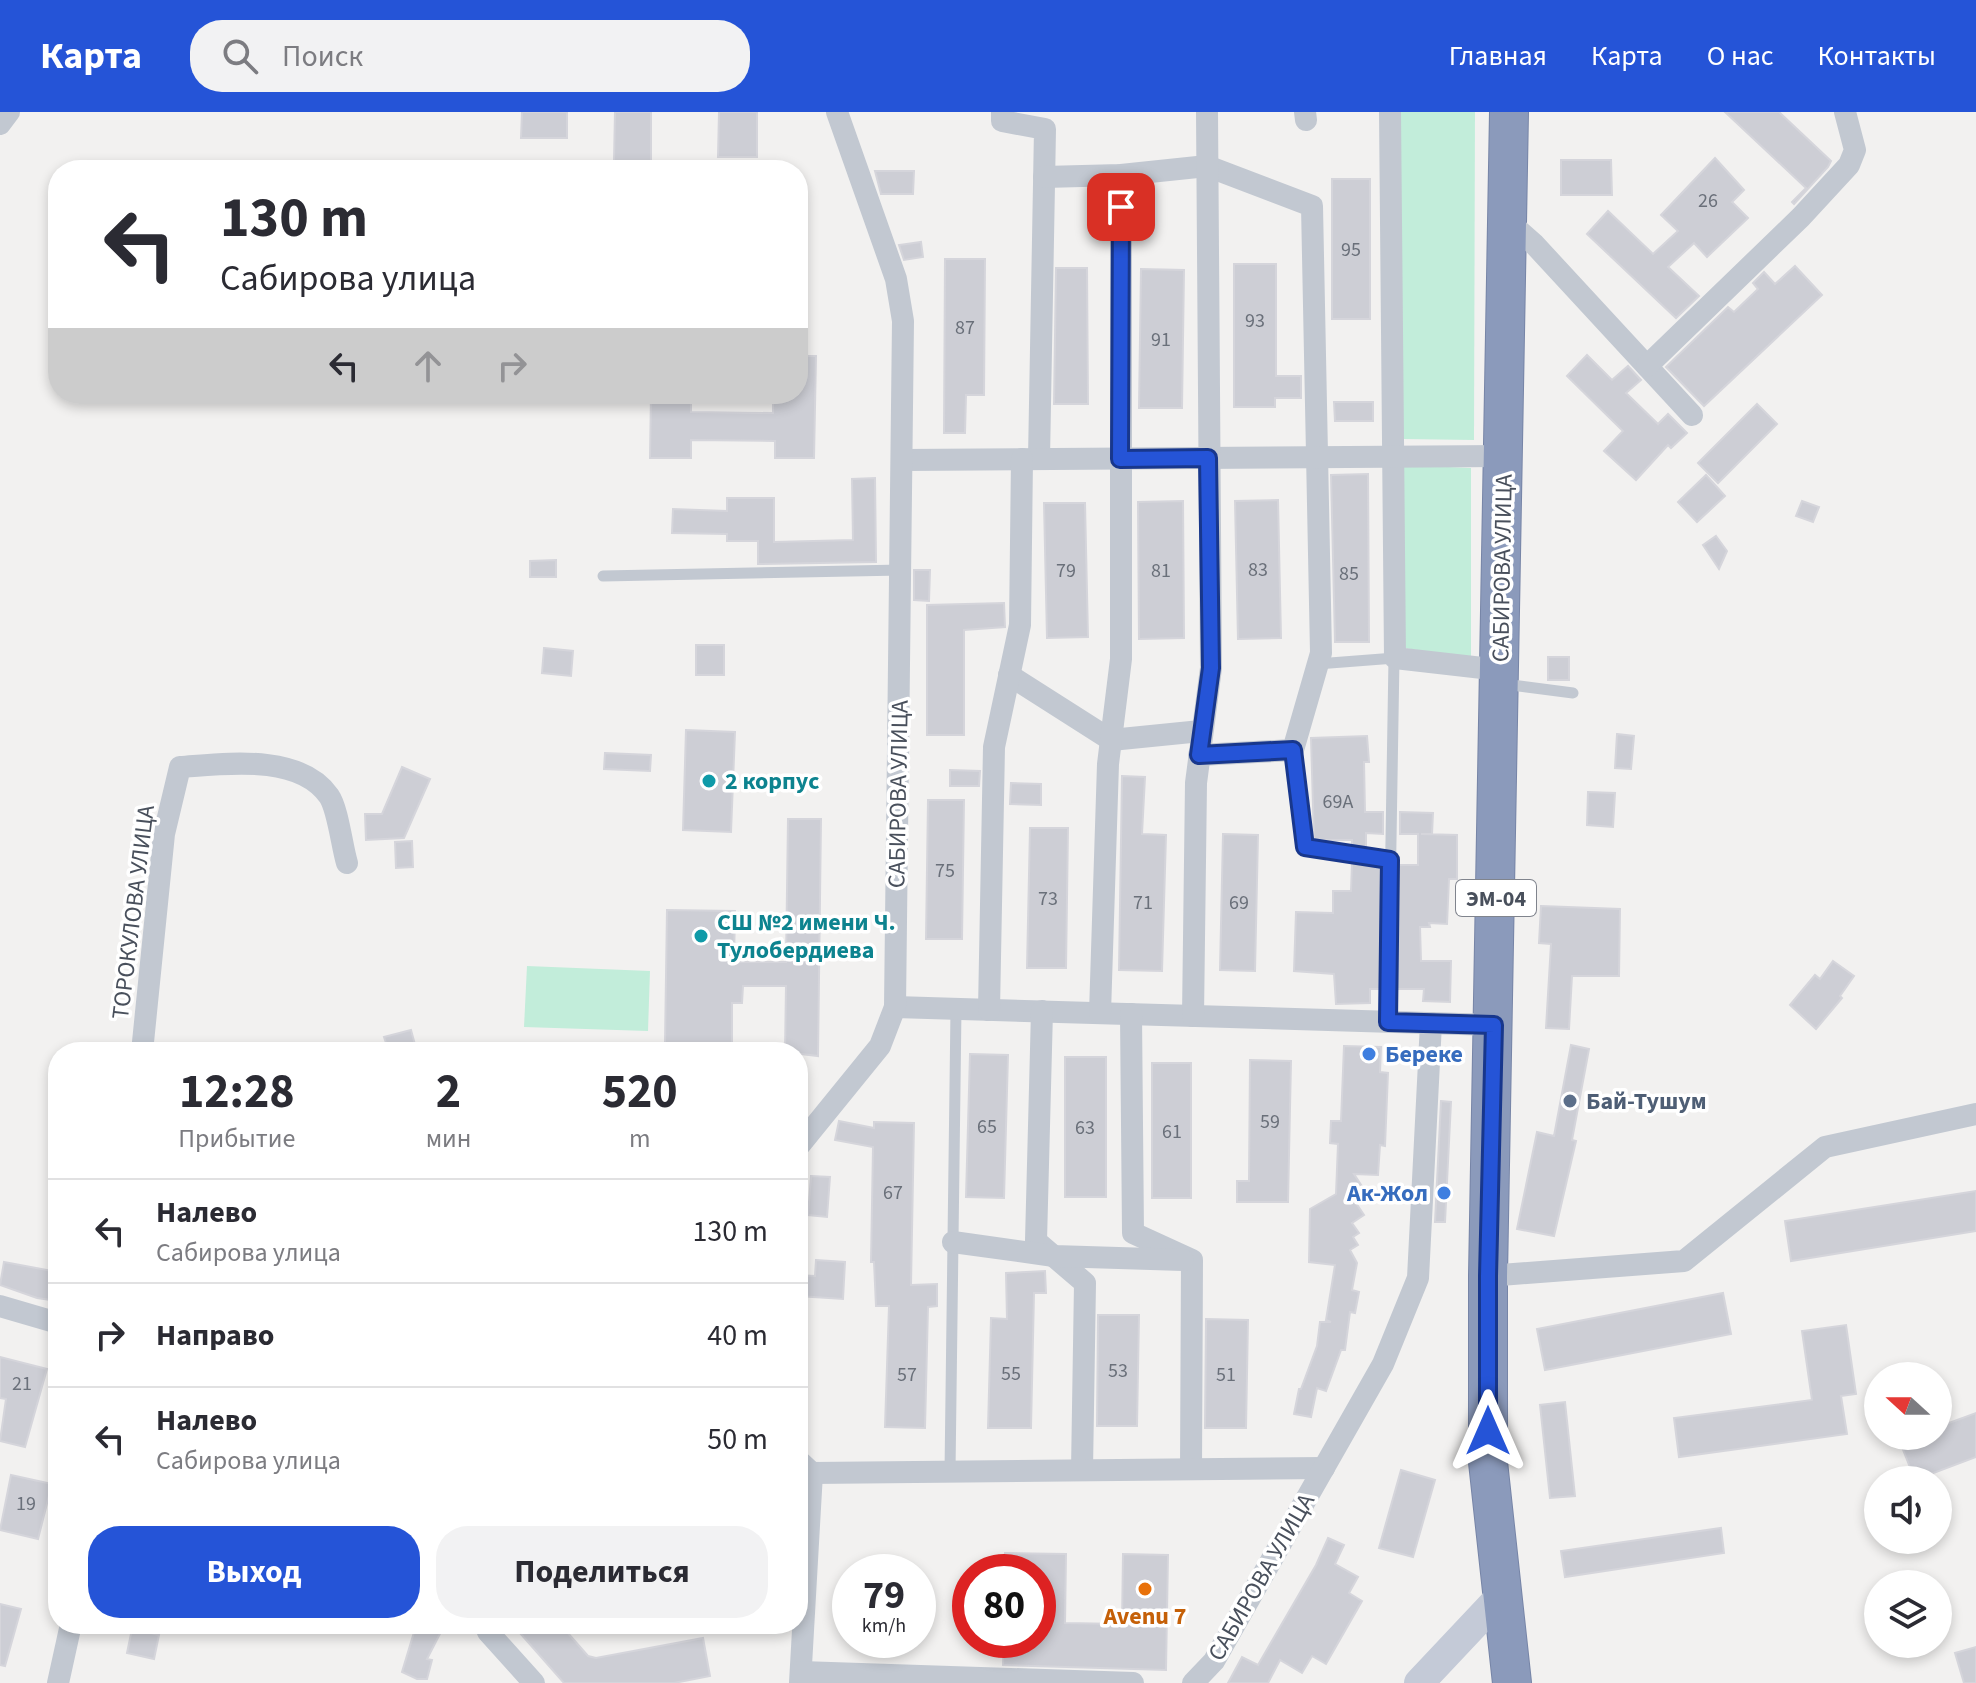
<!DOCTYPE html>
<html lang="ru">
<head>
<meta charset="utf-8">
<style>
	:root { --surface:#fff; --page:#f2f2f3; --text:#2b2b33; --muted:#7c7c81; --line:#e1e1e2; --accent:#2554d7 }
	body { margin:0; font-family:"Source Sans 3",sans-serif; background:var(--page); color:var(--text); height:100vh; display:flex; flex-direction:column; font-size:30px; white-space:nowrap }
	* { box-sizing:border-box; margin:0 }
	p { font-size:26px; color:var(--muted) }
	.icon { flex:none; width:44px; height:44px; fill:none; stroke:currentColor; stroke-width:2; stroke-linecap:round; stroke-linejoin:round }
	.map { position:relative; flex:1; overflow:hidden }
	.details { position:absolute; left:48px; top:930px; width:760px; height:592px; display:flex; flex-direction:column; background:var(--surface); border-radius:32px; box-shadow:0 4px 12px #0003 }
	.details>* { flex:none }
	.banner { position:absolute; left:48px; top:48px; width:760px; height:244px; border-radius:32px; box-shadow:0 4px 12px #0003; background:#fff; color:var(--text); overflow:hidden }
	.needle { width:52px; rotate:291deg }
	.fabs { position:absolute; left:1864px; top:1250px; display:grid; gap:16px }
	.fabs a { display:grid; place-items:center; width:88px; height:88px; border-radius:50%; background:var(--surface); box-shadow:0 4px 12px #0003; font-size:40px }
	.speed { position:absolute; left:832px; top:1442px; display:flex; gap:16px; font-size:40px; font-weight:700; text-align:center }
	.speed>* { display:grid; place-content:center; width:104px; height:104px; border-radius:50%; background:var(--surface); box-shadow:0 4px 12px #0003; line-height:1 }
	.speed small { font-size:20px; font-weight:400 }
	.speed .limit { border:12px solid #d22; background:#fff; color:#111 }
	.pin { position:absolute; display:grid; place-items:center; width:68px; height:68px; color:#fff; margin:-34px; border-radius:16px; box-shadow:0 4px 12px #0006 }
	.me { position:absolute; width:88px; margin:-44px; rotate:0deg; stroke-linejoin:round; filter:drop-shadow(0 0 6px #0008) }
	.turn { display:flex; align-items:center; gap:28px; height:168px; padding:0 40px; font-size:36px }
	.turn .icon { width:104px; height:104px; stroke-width:2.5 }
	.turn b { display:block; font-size:56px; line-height:68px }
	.lanes { display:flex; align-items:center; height:76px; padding:0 40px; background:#0003; justify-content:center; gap:40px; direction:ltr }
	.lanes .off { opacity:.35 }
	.eta { display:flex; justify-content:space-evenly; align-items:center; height:136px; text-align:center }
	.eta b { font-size:48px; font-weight:700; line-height:56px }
	.primary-button { display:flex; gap:16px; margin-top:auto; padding:16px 40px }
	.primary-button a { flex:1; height:92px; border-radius:32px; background:var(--accent); color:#fff; font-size:32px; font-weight:700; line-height:92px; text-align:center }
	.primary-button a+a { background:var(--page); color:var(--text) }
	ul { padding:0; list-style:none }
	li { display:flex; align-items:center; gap:24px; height:104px; padding:0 40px; border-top:2px solid var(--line) }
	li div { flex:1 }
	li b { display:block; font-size:30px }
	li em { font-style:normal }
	header { display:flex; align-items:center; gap:48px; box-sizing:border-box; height:112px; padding:0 40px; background:var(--accent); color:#fff }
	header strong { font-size:38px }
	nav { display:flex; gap:44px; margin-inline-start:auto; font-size:28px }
	.search { width:560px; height:72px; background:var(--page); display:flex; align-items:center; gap:20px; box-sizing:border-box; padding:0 28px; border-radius:32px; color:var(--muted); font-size:30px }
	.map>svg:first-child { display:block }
</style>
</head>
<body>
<header>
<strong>Карта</strong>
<div class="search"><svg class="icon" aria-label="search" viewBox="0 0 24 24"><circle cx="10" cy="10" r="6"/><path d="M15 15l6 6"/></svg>Поиск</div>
<nav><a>Главная</a><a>Карта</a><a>О нас</a><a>Контакты</a></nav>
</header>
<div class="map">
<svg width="1976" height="1571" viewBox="0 0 1976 1571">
	<rect width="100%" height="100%" fill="#f2f1f0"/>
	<g fill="#c2edda">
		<path d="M1399,0H1475L1474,328L1403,327Z"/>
		<path d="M1404,353L1471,356V546L1404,536Z"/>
		<path d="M527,854L650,859L648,919L524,915Z"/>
	</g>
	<g fill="#cdced5" stroke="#d5d5db" stroke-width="2">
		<path d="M522,0H567V26H521Z"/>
		<path d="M615,0H651V50L614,49Z"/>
		<path d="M719,0H757V45H718Z"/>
		<path d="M1725,0H1779L1831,49L1828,55L1794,92L1792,90L1806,76Z"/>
		<path d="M1715,46L1744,78L1732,90L1748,106L1707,145L1694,131L1668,155L1699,184L1676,206L1587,122L1608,99L1653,142L1678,119L1661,103Z"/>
		<path d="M1561,48H1611L1612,83H1561Z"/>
		<path d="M875,59H914L913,82H881Z"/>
		<rect x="1332" y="67" width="38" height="140"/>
		<path d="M921,130L923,145L904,148L899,133Z"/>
		<path d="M945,147H985L984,283H966L965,321H944Z"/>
		<path d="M1234,152H1276V264H1301V286H1275V295H1234Z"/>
		<path d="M1795,154L1822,183L1704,294L1666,255L1728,195L1734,200L1758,177L1753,171L1764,160L1775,172Z"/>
		<path d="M1056,156H1087L1088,292H1054Z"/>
		<path d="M1141,157L1184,158L1182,296H1139Z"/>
		<path d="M1587,243L1612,268L1628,254L1641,268L1626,281L1658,312L1668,302L1687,321L1671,336L1668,333L1636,368L1604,339L1623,319L1567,264Z"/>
		<path d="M798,244H816L814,346H775V329L691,328V346H650L651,282H691V300L773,301V282H798Z"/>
		<path d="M1334,290H1373V309H1335Z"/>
		<path d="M1757,292L1777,312L1718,371L1698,351Z"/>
		<path d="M1368,362L1369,530H1335L1331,363Z"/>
		<path d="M1706,363L1725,384L1697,410L1678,390Z"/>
		<path d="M875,366L876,450L758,452V429H727V422L672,421L673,397L727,399V386H774V430L853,428L852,367Z"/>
		<path d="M1278,388L1281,526L1238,527L1235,389Z"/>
		<path d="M1183,389L1184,526L1139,527L1138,390Z"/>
		<path d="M1802,389L1819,395L1813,410L1796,404Z"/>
		<path d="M1044,391H1085L1088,525L1047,526Z"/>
		<path d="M1716,424L1727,439L1719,457L1703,433Z"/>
		<path d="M556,448V465H530V449Z"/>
		<path d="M914,458H930L929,489L914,488Z"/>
		<path d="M1004,491L1005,515L964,518V623H927V493Z"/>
		<rect x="696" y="533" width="28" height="30"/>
		<path d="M544,536L573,539L571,564L542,561Z"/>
		<rect x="1548" y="545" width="21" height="23"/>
		<path d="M686,618L735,620L731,720L683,718Z"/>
		<path d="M1617,622L1634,624L1631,657L1615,656Z"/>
		<path d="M1367,624L1369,650H1364L1365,700H1383V722L1366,721V736L1352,734V728H1314L1311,626Z"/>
		<path d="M605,641L651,643L650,659L604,657Z"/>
		<path d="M402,655L430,667L404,726L366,728L365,702H382Z"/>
		<path d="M950,658L980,659L979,674H950Z"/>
		<path d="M1122,664L1145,665L1142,722L1166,723L1162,859L1119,858Z"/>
		<path d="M1011,671L1041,672V693L1010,692Z"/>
		<path d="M1588,680L1615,681L1613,715L1587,713Z"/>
		<path d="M928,688H964L962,827H926Z"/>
		<path d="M1400,700L1433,701L1432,722H1421L1457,723V767H1449L1447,812L1429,811L1430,815H1420L1421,849H1451L1450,890L1423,889L1424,877H1397L1399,753H1418V722H1400Z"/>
		<path d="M788,707H821L818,944L785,940L786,874H743L742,891H732V932L665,931L667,798L735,799L734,850H786Z"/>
		<path d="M1030,716H1068L1066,856H1027Z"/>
		<path d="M1223,722L1258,723L1255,859L1220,858Z"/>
		<path d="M412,729L413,755L396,756L395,730Z"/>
		<path d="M1352,751L1382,755L1380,877H1370V891L1336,892L1334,862L1294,859L1296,800L1333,801V779H1351Z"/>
		<path d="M1541,794L1620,797L1619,864H1572L1569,917L1546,916L1551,832L1539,831Z"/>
		<path d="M1833,849L1854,864L1840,884L1842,886L1816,917L1790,893L1815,863L1820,867Z"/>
		<path d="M411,918L417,940H389L384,925Z"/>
		<path d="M1571,933L1589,937L1572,1028L1576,1029L1554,1124L1517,1117L1537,1020L1554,1024Z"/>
		<path d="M1344,934L1381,935L1380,960L1388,961L1385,1034L1380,1033L1378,1063L1354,1062L1365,1079L1357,1084L1361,1089L1356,1091L1364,1103L1352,1111L1359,1121L1353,1125L1358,1133L1350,1138L1357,1151L1352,1178L1359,1180L1355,1201L1350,1200L1345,1238H1341L1326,1279L1317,1276L1311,1305L1294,1302L1299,1277H1301L1317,1234L1320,1210H1331L1326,1208L1335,1153L1309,1150L1310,1097L1336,1082L1338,1032L1330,1031L1331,1009H1341Z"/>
		<path d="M970,942L1008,943L1004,1086L966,1085Z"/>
		<rect x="1065" y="945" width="41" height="140"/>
		<path d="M1250,948L1291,949L1288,1090H1237V1069H1249Z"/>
		<rect x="1152" y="951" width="39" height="135"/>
		<path d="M1441,989L1451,990L1445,1110H1435Z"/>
		<path d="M839,1009L874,1016V1010L914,1011L911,1173L937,1172V1194L928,1195L925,1316L885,1315L889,1194H876L874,1150H871L873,1035L835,1028Z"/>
		<path d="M811,1064L830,1065L827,1105L808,1103Z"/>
		<path d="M1976,1079V1119L1791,1149L1785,1109Z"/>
		<path d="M816,1148L845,1150L843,1187L798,1184V1163L815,1164Z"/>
		<path d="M4,1150L58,1160V1189L37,1186L0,1173Z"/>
		<path d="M1045,1159L1046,1181H1034L1031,1316H988L991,1206L1007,1207L1006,1161Z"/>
		<path d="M1723,1181L1731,1222L1545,1258L1537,1217Z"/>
		<path d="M1098,1203H1139L1137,1314H1097Z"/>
		<path d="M1206,1207L1248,1208L1246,1316H1205Z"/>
		<path d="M1846,1213L1856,1282L1841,1284L1847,1322L1679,1345L1674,1306L1812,1288L1802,1219Z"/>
		<path d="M0,1245L47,1257L25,1335L0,1329L6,1287L0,1286Z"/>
		<path d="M1565,1290L1575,1384L1550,1386L1540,1293Z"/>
		<path d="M1976,1301V1345L1915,1368L1900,1330L1915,1324H1938V1315Z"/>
		<path d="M1401,1358L1435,1368L1413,1445L1379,1436Z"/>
		<path d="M11,1363L52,1372L38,1427L0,1418Z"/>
		<path d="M1721,1416L1724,1441L1565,1465L1561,1439Z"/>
		<path d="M1328,1426L1344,1433L1335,1452L1358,1465L1349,1481L1362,1489L1326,1552L1312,1544L1302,1561L1280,1548L1268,1571H1228L1242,1545L1258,1553L1316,1453Z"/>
		<path d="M1005,1441L1066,1442L1065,1511L1122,1512L1123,1442L1168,1443L1166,1558L1003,1553L1004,1528H1038V1460H1005Z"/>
		<path d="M0,1492L21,1497L5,1554L0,1553Z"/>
		<path d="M428,1512H445L427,1547L432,1548L427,1567H417L402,1560L415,1517L423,1521Z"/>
		<path d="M512,1512H560L588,1544L596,1546L703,1526L710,1564L674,1571H564Z"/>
		<path d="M132,1517L159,1523L154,1547L127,1541Z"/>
		<path d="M1976,1535V1571H1964L1955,1541Z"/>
	</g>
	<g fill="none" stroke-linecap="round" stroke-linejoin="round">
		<g stroke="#7785a7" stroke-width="40">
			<path id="highway" d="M1509,0L1488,1164V1350L1512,1571"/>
		</g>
		<g stroke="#c2c8d1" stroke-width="11">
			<path d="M603,464L902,458"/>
			<path d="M1317,552L1395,546"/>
			<path d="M1504,572L1573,581"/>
			<path d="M1293,638L1305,735L1390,748"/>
			<path d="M1388,910L1394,546"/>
			<path d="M950,1360L956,897"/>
		</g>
		<g stroke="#c2c8d1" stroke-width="22">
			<path d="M1002,0V9L1045,17L1039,347"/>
			<path d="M1305,0L1306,8"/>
			<path d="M1390,0L1395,546L1500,558"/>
			<path d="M0,12L9,0"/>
			<path d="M1044,65L1121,63L1207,54L1312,94L1321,541L1293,638L1199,643"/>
			<path d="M1507,108L1534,132L1692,303"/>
			<path d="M1647,254L1801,105L1849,53L1855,38L1845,0"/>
			<path d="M903,348L1503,344"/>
			<path d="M1009,563L1111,628L1201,619"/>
			<path d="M895,895L1494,913"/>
			<path d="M989,898L994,635L1020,513L1022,347"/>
			<path d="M1042,899L1036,1129L1085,1171L1082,1358"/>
			<path d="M1100,901L1108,652L1121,547V63"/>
			<path d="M1131,902L1133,1121L1192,1148L1191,1357"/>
			<path d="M1193,904L1196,671L1211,556L1207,0"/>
			<path d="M142,940L164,722L180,655C224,652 299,641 329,684C338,697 342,735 347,751"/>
			<path d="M798,1035L880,934L895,895L903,209L896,167L837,0"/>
			<path d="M953,1130L1054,1144L1183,1148"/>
			<path d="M1488,1164L1684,1149L1825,1035L1976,1002"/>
			<path d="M0,1194L58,1211"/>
			<path d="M798,1348L812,1361L800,1571"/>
			<path d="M812,1361L1324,1356"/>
			<path d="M485,1512L488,1520L534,1571"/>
			<path d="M801,1560L1133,1571"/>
			<path d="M58,1571L71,1512"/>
			<path d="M1193,1571L1214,1549L1383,1252L1418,1166L1431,911"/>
		</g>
		<path stroke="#c4cad7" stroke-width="30" d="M1419,1571L1500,1485"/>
		<use href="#highway" stroke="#8b9abb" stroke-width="38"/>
	</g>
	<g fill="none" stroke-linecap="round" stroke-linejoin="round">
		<g stroke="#18378c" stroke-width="20">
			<path id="route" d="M1121,95L1120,347L1208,346L1211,556L1199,643L1293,638L1305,735L1390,748L1388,910L1494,913L1488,1164V1319"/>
		</g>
		<use href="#route" stroke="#2554d7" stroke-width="14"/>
	</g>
	<g fill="#0f9aa8" stroke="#fff" stroke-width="3">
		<circle cx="709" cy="669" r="8"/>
		<circle cx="701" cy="824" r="8"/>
	</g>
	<g fill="#3f7fe0" stroke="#fff" stroke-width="3">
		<circle cx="1369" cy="942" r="8"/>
		<circle cx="1444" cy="1081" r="8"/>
	</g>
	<circle fill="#5c6f8a" stroke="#fff" stroke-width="3" cx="1570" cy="989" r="8"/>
	<circle fill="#e8710a" stroke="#fff" stroke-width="3" cx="1145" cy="1477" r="8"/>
	<g text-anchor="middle" stroke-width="7" stroke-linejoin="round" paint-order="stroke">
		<g font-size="20" fill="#6a707a">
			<text x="1708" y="95">26</text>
			<text x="1351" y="144">95</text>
			<text x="1255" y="215">93</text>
			<text x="965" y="222">87</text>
			<text x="1161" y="234">91</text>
			<text x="1258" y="464">83</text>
			<text x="1066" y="465">79</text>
			<text x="1161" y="465">81</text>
			<text x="1349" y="468">85</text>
			<text x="1338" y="696">69А</text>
			<text x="945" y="765">75</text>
			<text x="1048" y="793">73</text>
			<text x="1143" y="797">71</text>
			<text x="1239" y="797">69</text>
			<text x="1270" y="1016">59</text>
			<text x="987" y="1021">65</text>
			<text x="1085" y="1022">63</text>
			<text x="1172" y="1026">61</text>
			<text x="893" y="1087">67</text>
			<text x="1118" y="1265">53</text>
			<text x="1011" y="1268">55</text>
			<text x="907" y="1269">57</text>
			<text x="1226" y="1269">51</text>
			<text x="22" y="1278">21</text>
			<text x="26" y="1398">19</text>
		</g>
		<rect fill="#fff" stroke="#80848d" stroke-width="2" x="1456" y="768" width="80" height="36" rx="6"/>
		<g font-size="22" font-weight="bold" fill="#49505c">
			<text x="1496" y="794">ЭМ-04</text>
		</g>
		<g font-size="24" fill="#49505c" stroke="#fff">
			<text transform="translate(1502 456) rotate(-89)" y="8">САБИРОВА УЛИЦА</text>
			<text transform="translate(898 682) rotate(-89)" y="8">САБИРОВА УЛИЦА</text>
			<text transform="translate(133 800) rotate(-83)" y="8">ТОРОКУЛОВА УЛИЦА</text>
			<text transform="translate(1261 1465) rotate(-60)" y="8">САБИРОВА УЛИЦА</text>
		</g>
		<g font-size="24" font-weight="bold" fill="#0d838f" stroke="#fff" text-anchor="start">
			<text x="725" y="677">2 корпус</text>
			<text x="717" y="818">СШ №2 имени Ч.<tspan x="717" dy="28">Тулобердиева</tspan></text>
		</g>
		<g font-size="24" font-weight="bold" fill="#366cbe" stroke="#fff" text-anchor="start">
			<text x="1385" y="950">Береке</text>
			<text x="1428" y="1089" text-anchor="end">Ак-Жол</text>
		</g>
		<g font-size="24" font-weight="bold" fill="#4e5e75" stroke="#fff" text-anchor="start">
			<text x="1586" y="997">Бай-Тушум</text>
		</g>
		<g font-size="24" font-weight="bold" fill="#c56008" stroke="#fff">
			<text x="1145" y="1512">Avenu 7</text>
		</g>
	</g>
</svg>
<div class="fabs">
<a><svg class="needle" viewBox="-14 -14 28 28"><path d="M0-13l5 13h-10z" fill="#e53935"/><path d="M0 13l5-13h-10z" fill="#7c7c81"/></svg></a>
<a><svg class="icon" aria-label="sound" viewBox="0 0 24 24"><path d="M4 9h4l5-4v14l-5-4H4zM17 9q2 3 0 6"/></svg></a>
<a><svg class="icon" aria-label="layers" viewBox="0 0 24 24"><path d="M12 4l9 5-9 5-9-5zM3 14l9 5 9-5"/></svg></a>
</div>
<div class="speed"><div>79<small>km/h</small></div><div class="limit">80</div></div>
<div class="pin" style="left:1121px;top:95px;background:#d93025"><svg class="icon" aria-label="arrive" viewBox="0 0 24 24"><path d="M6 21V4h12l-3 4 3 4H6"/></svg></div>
<svg class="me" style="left:1488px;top:1319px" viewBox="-20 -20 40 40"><path d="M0-17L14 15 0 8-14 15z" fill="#2554d7" stroke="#fff" stroke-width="4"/></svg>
<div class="banner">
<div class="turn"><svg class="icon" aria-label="left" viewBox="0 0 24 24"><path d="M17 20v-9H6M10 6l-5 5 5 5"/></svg><div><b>130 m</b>Сабирова улица</div></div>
<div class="lanes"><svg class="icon" aria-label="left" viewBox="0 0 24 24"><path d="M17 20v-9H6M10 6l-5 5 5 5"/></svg><svg class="icon off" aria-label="ahead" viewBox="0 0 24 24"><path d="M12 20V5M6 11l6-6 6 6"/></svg><svg class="icon off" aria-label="right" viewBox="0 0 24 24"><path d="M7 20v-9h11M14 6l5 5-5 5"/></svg></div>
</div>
<section class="details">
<div class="eta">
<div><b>12:28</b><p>Прибытие</p></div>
<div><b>2</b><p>мин</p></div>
<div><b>520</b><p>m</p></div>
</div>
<ul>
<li><svg class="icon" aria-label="left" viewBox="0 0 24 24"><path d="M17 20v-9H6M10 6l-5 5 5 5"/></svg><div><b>Налево</b><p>Сабирова улица</p></div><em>130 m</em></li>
<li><svg class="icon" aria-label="right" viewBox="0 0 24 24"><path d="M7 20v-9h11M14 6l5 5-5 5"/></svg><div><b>Направо</b></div><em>40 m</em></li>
<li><svg class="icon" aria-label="left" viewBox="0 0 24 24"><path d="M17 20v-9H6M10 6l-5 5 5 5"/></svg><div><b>Налево</b><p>Сабирова улица</p></div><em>50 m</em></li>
</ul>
<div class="primary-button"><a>Выход</a><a>Поделиться</a></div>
</section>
</div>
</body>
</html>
